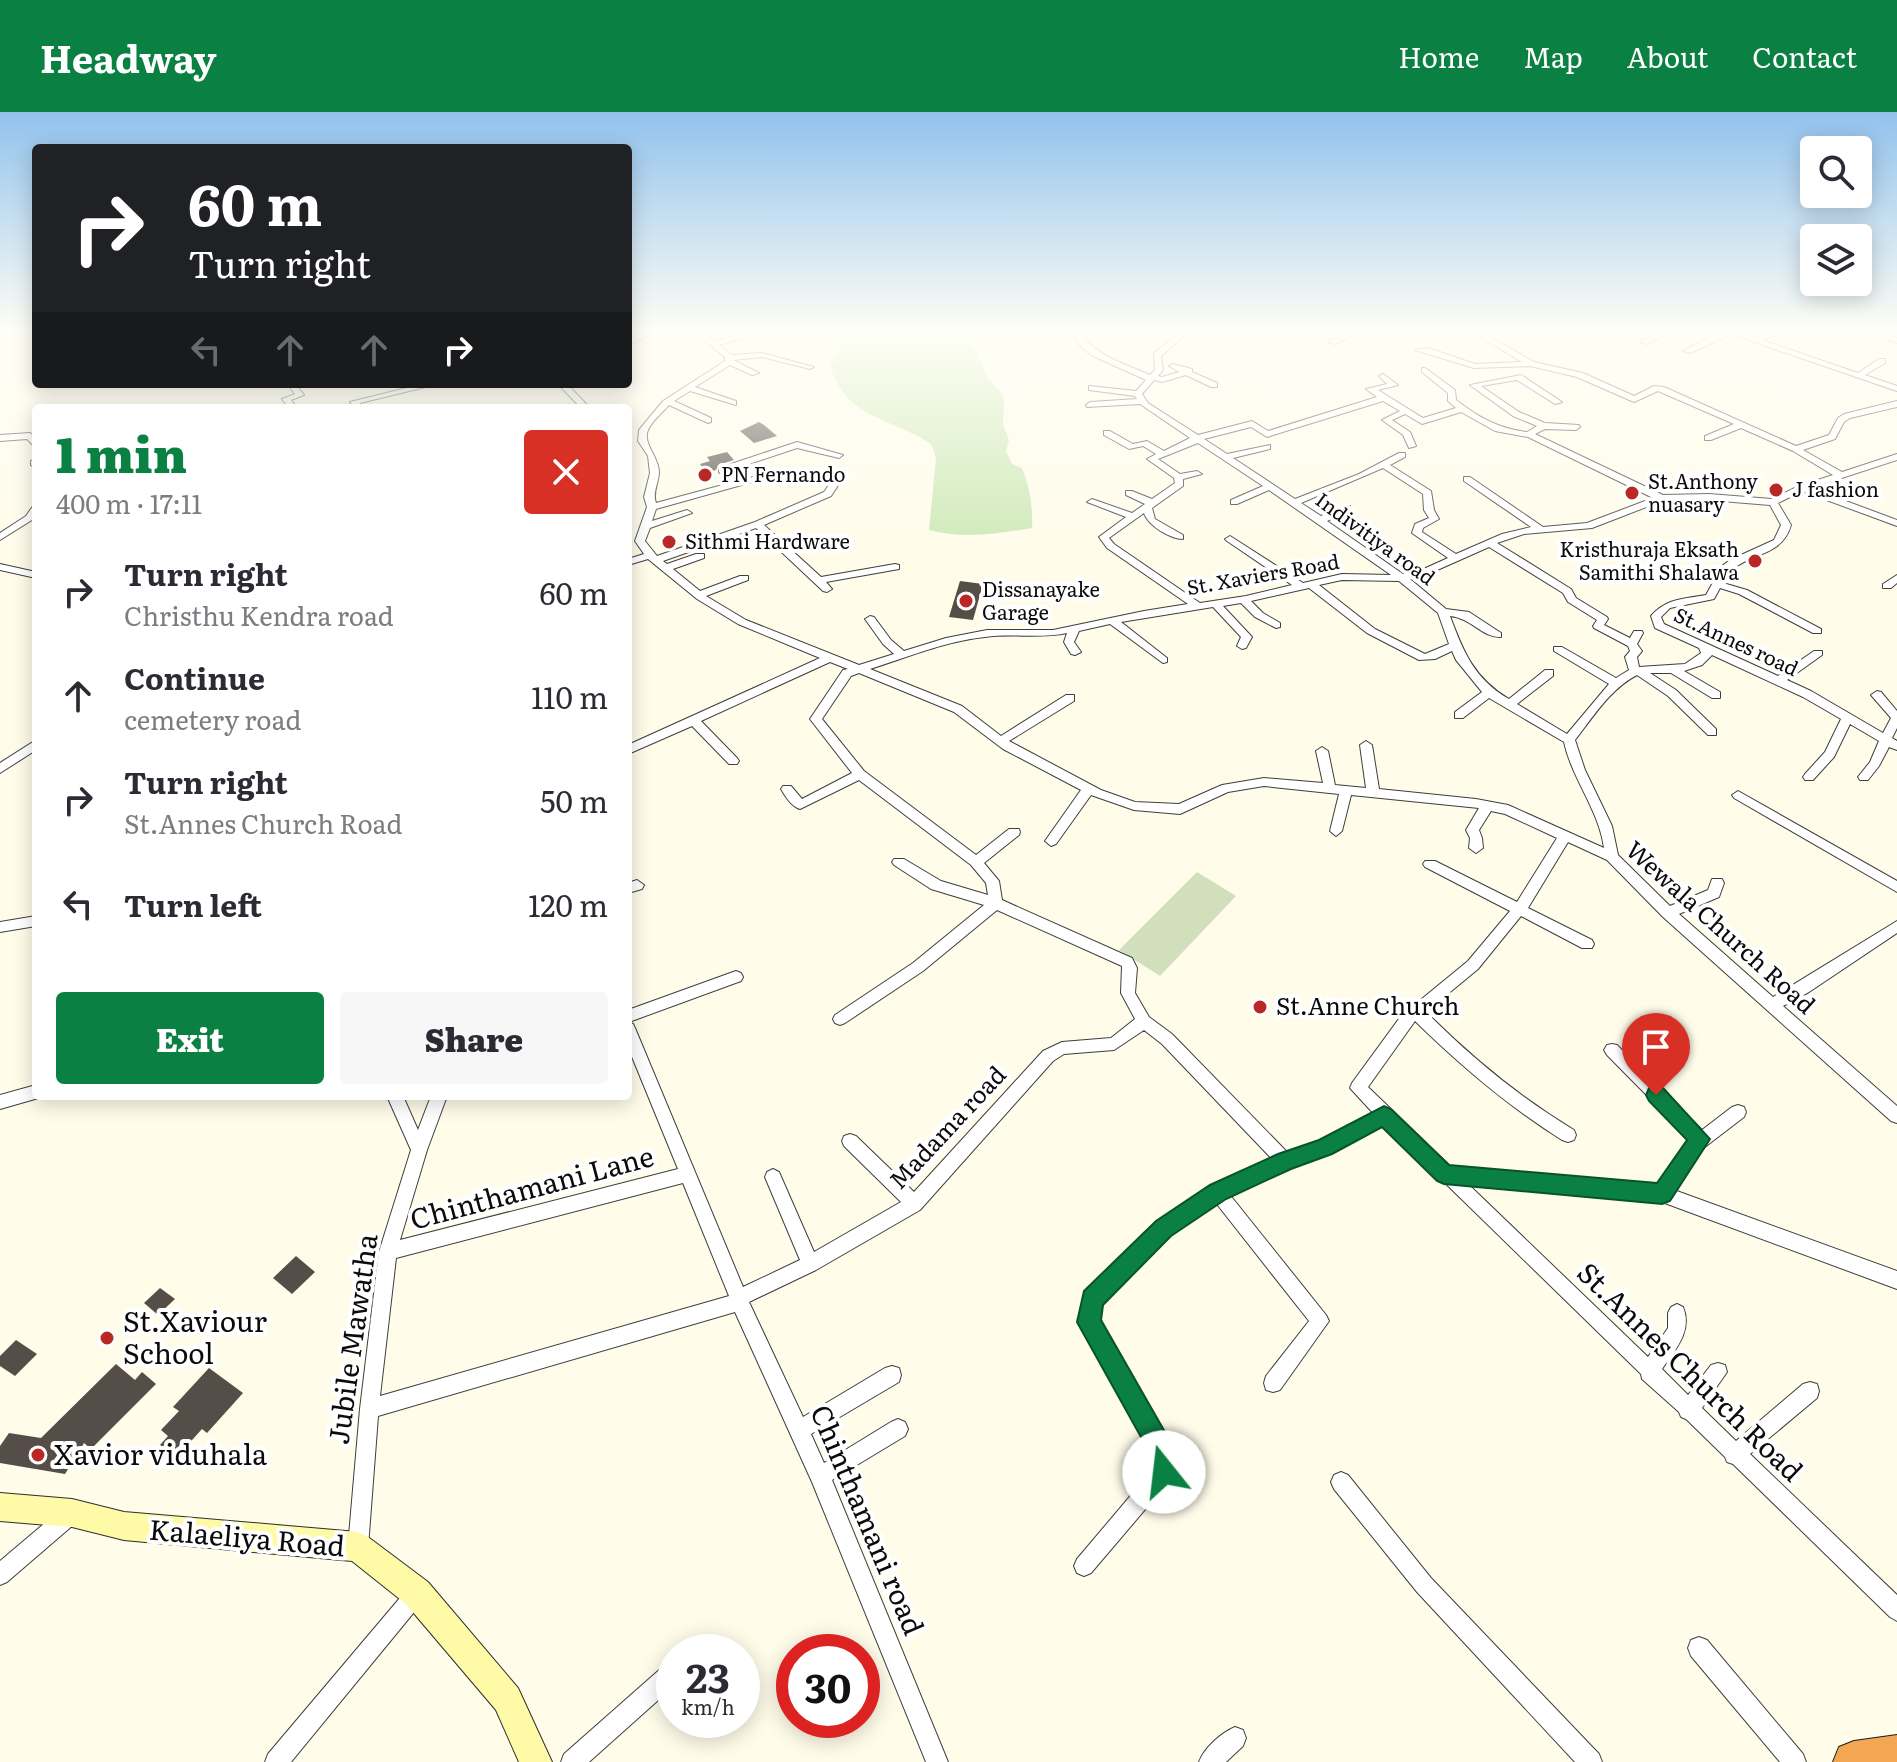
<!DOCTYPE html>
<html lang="en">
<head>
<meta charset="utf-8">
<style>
	:root { --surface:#fff; --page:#f7f7f7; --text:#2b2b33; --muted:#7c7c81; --accent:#0b8043 }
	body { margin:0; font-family:Literata,serif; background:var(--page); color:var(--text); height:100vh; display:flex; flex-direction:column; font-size:30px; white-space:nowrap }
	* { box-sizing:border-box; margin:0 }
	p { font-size:26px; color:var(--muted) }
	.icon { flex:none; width:44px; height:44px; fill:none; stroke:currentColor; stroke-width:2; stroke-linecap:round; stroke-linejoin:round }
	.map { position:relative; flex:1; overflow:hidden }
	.side { position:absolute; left:32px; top:292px; width:600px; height:696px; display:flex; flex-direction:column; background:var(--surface); border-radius:8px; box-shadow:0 4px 20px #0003 }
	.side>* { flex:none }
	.hud { position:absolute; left:32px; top:32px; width:600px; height:244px; border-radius:8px; box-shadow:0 4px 20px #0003; background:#202124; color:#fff; overflow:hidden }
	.buttons { position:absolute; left:1800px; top:24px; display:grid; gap:16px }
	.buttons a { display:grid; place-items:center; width:72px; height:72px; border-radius:8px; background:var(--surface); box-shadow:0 4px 20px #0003; font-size:40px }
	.speed { position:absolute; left:656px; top:1522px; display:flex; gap:16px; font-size:40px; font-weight:700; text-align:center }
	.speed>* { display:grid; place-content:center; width:104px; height:104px; border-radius:50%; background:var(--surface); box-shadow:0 4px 20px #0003; line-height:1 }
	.speed small { font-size:20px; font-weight:400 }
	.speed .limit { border:12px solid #d22; background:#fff; color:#111 }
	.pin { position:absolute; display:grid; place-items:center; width:68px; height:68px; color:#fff; margin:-82px -34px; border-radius:50% 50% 50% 0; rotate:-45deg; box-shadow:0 0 8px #0007 }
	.pin .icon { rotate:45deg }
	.me { position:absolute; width:88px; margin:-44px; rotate:344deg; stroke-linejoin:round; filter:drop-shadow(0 0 6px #0008) }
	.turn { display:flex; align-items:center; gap:28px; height:168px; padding:0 24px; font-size:36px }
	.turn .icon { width:104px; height:104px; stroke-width:2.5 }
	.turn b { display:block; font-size:56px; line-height:68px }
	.lanes { display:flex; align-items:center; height:76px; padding:0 24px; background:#0003; justify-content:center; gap:40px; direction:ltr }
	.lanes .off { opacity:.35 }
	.round { display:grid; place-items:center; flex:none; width:84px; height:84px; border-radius:8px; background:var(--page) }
	.headline { display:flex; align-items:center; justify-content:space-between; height:136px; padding:0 24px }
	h1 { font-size:48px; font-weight:800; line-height:60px; color:var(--accent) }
	.action { display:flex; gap:16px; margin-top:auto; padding:16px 24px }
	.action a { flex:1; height:92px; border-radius:8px; background:var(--accent); color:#fff; font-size:32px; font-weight:800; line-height:92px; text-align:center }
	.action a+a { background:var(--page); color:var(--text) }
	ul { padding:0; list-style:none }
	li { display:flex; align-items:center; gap:24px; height:104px; padding:0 24px }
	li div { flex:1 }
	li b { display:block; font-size:30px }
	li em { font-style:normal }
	header { display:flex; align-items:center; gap:48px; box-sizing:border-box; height:112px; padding:0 40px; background:var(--accent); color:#fff }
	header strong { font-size:38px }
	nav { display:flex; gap:44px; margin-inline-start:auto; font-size:28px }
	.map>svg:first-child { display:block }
</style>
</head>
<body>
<header>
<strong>Headway</strong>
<nav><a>Home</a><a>Map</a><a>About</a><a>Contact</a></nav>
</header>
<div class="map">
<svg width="1897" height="1650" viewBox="0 0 1897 1650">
	<rect width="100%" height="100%" fill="#fffcea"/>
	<path fill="#cce8b5" d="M833,218H961L975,237L988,267L999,278L1004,288L1003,312L1009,328L1006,339L1012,352L1022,356C1030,375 1033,395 1032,416C998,422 962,427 929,418L936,346L931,332C891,305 845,307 830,253L841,235Z"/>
	<path fill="#d2dfbd" d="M1197,760L1236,784L1160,864L1119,838Z"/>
	<g fill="#544d48">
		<path d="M759,310L764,313L777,324L754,331L740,319Z"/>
		<path d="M727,340L734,348L718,353L716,358L707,361L700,352L710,349L707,345Z"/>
		<path d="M960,469L983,472L973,508L949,505Z"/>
		<path d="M296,1144L315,1160L292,1182L273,1166Z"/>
		<path d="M160,1176L175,1187L158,1203L144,1191Z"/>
		<path d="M16,1228L37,1242L15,1264L0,1254V1244Z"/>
		<path d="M116,1252L135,1268L142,1260L156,1272L91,1337L84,1331L65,1362L0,1351V1334L9,1321L41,1326Z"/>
		<path d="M209,1256L243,1281L207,1321L202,1317L184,1337L180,1333L172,1341L160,1333L168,1324L161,1318L179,1299L173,1295Z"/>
	</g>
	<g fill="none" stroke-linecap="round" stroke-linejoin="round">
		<g stroke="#3e3e3e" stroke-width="2">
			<g id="street">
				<path d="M650,218H660L628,233V228Z"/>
				<path d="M680,218L703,219L715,229L748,221V225L719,233L732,243L762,241L814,255L810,257L762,245L733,248L759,261L752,263L730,253L695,275L736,289V293L690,279L674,289L711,306V310L708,311L669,293C663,300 652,309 648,318C642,331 659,345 659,360C659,371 652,380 656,391L730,371L719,360V356L797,330L843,343L839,346L797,336L728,359L738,369L758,364L763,367L656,397L652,409L687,398L692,401L650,416L645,429L657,444L755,410L824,380L831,370H837L839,372L831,384L764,413L821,465L895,452L899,453V457L826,470L832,477L827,480L823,479L756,416L663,449L667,452L696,442H704V446L673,457L700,479L740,464H748V468L706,484L746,508L859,553L894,542L883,532L865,507L870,504L874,505L891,528L904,539L946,526L987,518H1053L1144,499L1188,492L1107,436L1099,425L1126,405L1087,390L1092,387L1132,401L1145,392L1126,383V379H1132L1152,387L1175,371L1174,366L1147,347L1156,342L1143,334L1129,337L1104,323V319H1110L1133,332L1147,329L1164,339L1190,326L1140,292L1087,295L1086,293L1090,290L1137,287L1135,284L1089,278V274L1136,279L1146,268L1093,244L1081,235L1071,218H1079C1094,244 1123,251 1150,263L1155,258L1154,241L1183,218H1191L1161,244L1163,258L1158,264L1162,265L1179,260L1169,254L1173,252L1192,257V260L1217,271V275H1211L1186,263L1162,270L1154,268L1142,282L1148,291L1198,323L1252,309L1268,319L1377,285L1366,277L1387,272L1379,264L1383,262L1398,273L1378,278L1423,306L1456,296L1448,289V281L1422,260V256H1425L1455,278L1456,288C1478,305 1499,317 1527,320L1537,314L1513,304L1470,273L1521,263L1562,290L1555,292L1517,268L1481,274L1519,300L1545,311L1579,313L1580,315L1576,318L1545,317L1535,322L1663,383L1709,382L1772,387L1799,374L1833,363L1793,339L1741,316L1711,328H1705V324L1734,312L1658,279L1634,290L1577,265L1530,254L1474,256L1415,238L1428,236L1475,252L1522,250L1469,218H1478L1534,250L1583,261L1634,284L1654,274L1664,275L1796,334L1829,323L1838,306L1844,302L1897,289V295L1850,306L1844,310L1835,327L1803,338L1842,360L1897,342V348L1811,376L1897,408V414L1802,379L1778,391L1791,413C1780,451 1739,437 1723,471L1747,478L1821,517V521H1813L1739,482L1720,476L1714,487L1670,496L1661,505L1664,512L1778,564L1814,539H1822V543L1787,568L1811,579L1883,621L1891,606L1871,583L1877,579L1881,580L1897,599V616L1892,626L1897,629V638L1889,635L1879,654L1868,668H1860L1858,665L1870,650L1879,629L1850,612L1834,645L1813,668H1805L1803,665L1805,662L1825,640L1841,607L1803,585L1712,543L1702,553L1684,559L1720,580V586H1712L1671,561H1650L1676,578L1716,617V623H1708L1668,584L1637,563C1610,577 1593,605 1575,628L1585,658L1612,714L1618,743L1670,794L1708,778L1712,767H1722L1724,771L1719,785L1679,802L1773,885L1897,809V821L1809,880L1783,894L1897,994V1011L1891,1009L1663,805L1607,748L1568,730L1528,796L1592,828L1594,832L1592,836H1582L1521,804L1478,857L1426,900C1471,945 1519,985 1574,1018L1576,1023L1574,1028L1568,1030L1562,1028C1508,994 1461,954 1415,909L1368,975L1451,1055L1658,1074L1690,1027L1607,943L1604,938L1607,933L1612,932L1617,933L1702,1018L1732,995L1738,993L1744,995L1746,1000L1744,1005L1697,1041L1674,1078L1897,1159V1177L1662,1090L1468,1072L1648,1245L1668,1216V1201L1671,1195L1677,1192L1683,1195C1693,1219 1675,1238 1662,1257L1688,1283L1711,1253L1718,1251L1725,1253L1727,1260L1702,1296L1736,1329L1803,1272L1810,1270L1817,1272L1819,1279L1817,1286L1750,1342L1897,1483V1509L1890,1505L1733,1352L1727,1350L1725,1345L1686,1307L1681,1305L1679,1300L1642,1267L1641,1262L1443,1069L1438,1067L1436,1062L1384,1011L1331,1041L1289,1055L1230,1083L1326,1203L1329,1209L1280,1278L1273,1280L1266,1278L1264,1271L1266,1264L1309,1209L1216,1091L1170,1122L1100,1191L1098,1209L1171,1334C1175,1344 1175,1357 1171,1367L1091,1461L1084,1464L1077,1461L1074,1454L1077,1447L1154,1356V1343L1080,1210L1086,1181L1158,1110L1212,1074L1272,1047L1162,932L1144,918L1114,938L1064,942L1053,949L920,1098L816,1158L749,1190L803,1305L885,1256L892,1254L899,1256L901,1263L899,1270L811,1322L824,1351L891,1310L898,1307L905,1310L908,1317L905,1324L832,1368L948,1650H926L812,1370L735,1200L378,1304L368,1435L365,1442L358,1445L351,1442L348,1435L360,1297L379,1140L411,1038L387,984H403L418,1018L431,984H447L427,1038L400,1128L678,1057L628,935V898L736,859L741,861L743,865L741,869L629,910L633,912L635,916L743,1175L800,1148L765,1065L767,1060L773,1057L779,1060L814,1140L901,1090L844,1034L842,1029L844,1024L850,1022L856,1024L914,1080L1043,939L1062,930L1111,926L1135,907L1121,881L1122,854L997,798L923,859L845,911L840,913L835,911L833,907L835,903L913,851L984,793L931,777L894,753L892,750L894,747H904L941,769L988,783L986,771L971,753L859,668L800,697C792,695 785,684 781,677L783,674H791L802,687L852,661L810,607L843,558L848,557L830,550L701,609L737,646L739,649L737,652H729L692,614L628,642V633L820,546L738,512L697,487L648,447L628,453V447L644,442L635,429L647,395L644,385L650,361L648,344L638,329L639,318L663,289L725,249V245L698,223ZM1383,289L1400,299L1382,308L1403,323L1409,336L1416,334L1410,320L1392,308L1405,302L1422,312L1461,300L1495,319L1528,325L1653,386L1587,411L1543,415L1470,365H1464V369L1531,415L1502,422L1456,442L1422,420L1423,416L1439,407L1434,398L1431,379L1390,353L1405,345V341H1399L1359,362L1295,387L1233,346L1270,337V333L1227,342L1204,327L1251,315L1267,325ZM1198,331L1263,374L1231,388V392H1237L1269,378L1391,463L1342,462L1303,471L1230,424L1225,427L1227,429L1292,473L1246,484L1200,491L1114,432L1109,426L1144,401C1148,414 1171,427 1183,427V423L1155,407L1152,396L1183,374V367L1202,362L1197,359L1180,362L1158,347ZM1383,356L1423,382L1424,398L1429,406L1415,412L1412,421L1448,446L1419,459L1403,462L1327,409L1350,398V394H1344L1321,404L1301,391ZM1709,388L1770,393L1781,413L1774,428L1730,448L1722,454L1706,483C1684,487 1667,486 1651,504L1655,516L1699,536L1701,541L1685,552L1639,555L1637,545L1642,539L1637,532L1643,521L1642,519H1634L1630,526L1604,513L1608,507L1607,505L1576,486L1571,477L1497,431L1524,422L1592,416L1662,389ZM1489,435L1563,481L1568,490L1597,508L1593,514L1594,516L1628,534L1630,539L1625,545L1629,558L1616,566L1562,535H1554V539L1609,572L1567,622L1517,592L1553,564V558H1545L1509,587C1474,567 1463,539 1450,504C1471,506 1483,526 1501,525V521L1469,500L1446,497L1410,467L1426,463ZM1342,468L1399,469L1438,501L1449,532L1425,542L1375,517L1319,473ZM1309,476L1367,521L1419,548L1435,547L1452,539L1456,548L1482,580L1455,600V606H1463L1489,586L1564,630C1572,667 1599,698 1604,736L1508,693L1476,687L1379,677L1372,633L1366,629L1360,633L1366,676L1335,673L1328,639L1322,635L1316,639L1323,671L1264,666L1222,673L1179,692L1135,690L1101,678L1009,629L1074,589V583H1066L1001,624L962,594L870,557C908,545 946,529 985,525C1013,521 1040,527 1067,521L1064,530L1071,542L1075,543L1081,540L1074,530L1079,519L1110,512L1163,551L1167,550V546L1121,510L1213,495L1241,525L1237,534L1242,537L1246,536L1252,525L1223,494L1241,491L1255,505L1276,516L1280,515V511L1263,501L1251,489ZM859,561L954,600L1003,637L1081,678L1045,729L1051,734L1056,732L1091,683L1134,698L1180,702L1228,680L1264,674L1339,682L1330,719L1336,724L1342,719L1351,683L1479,696L1466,718L1470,726L1469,736L1476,741L1483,736L1482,726L1479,718L1491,699L1505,702L1557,726L1517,790L1435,749H1425L1423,752L1425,755L1510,799L1468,849L1401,904L1352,971L1350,976L1373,1001L1321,1030L1288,1041L1172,922L1149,905L1135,881L1137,856L1132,846L1002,788L999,769L984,751L1019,723L1020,720L1019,717H1009L976,743L864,659L822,607L851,564ZM683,1071L729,1184L380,1284L396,1146Z"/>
				<path d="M1355,218H1365L1335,232L1328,230Z"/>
				<path d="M1575,218H1586L1561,227L1557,225Z"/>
				<path d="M1665,218H1675L1647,232L1640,230Z"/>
				<path d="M1723,218C1735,218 1745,225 1755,225C1766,225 1776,218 1788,218L1762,228L1858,261L1879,247H1885V251L1865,263L1897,274V279L1731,222L1690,241L1683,239Z"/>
				<path d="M1862,218H1873L1897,226V231Z"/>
				<path d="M287,272H295L304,283L291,288L297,296H289L282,287L295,282Z"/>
				<path d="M423,272H438L360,291L363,296H355L350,290Z"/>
				<path d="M558,272H567L590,296H581Z"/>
				<path d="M30,321L36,326V336L27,327L0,329V323Z"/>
				<path d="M36,346V356L31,353V349Z"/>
				<path d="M36,393V403L32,408L0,428V421L26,404L33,394Z"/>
				<path d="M0,452L36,460V466L0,458Z"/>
				<path d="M1897,463V471L1891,476H1883V472Z"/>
				<path d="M36,628V638L0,661V651Z"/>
				<path d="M1738,679L1897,769V780L1734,686L1732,683Z"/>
				<path d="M637,768L644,773L642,777L628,781V771Z"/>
				<path d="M36,804V814L0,820V810Z"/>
				<path d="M36,973V984L42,985L0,997V983Z"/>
				<path d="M1341,1360L1348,1363L1431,1466L1599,1642L1602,1650H1575L1417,1480L1334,1377L1331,1370L1334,1363Z"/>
				<path d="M72,1391L79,1394L82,1401L79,1408L7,1470L0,1473V1449L65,1394Z"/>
				<path d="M417,1471L424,1474L427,1481L424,1488L291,1650H265L268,1642L410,1474Z"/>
				<path d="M1699,1525L1707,1528L1803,1642L1806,1650H1780L1691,1544L1688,1536L1691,1528Z"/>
				<path d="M674,1549V1574L589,1650H561L564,1642L666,1552Z"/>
				<path d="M1235,1615L1243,1618L1246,1626L1243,1634L1226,1650H1199C1204,1636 1221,1621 1235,1615Z"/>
			</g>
		</g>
		<g stroke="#2d2d2d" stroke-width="2">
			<path id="secondary" d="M0,1381L72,1387L124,1400L358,1420L368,1425L428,1470L518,1576L552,1650H519L496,1598L406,1492L352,1449L124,1428L72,1415L0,1409Z"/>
		</g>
		<g stroke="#1c1c1c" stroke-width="2">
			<path id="highway" d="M1897,1623V1650H1833L1839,1635L1854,1629Z"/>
		</g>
		<use href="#street" fill="#fff" fill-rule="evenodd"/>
		<use href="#secondary" fill="#fefaa5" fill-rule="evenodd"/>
		<use href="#highway" fill="#f3a753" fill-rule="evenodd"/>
	</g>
	<linearGradient id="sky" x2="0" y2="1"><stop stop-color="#91c2ed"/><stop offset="0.49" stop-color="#fffef6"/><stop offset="1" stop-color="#fffef6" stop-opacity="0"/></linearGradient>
	<rect width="1897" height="449" fill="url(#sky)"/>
	<path fill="#0b8043" stroke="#07532c" stroke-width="2" d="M1656,974L1663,976L1710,1027L1670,1089L1662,1092L1444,1072L1437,1069L1382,1015L1332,1042L1291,1057L1226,1087L1171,1124L1103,1193L1101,1208L1177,1341V1360L1173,1369L1164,1373L1155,1369L1151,1343L1077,1210L1084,1179L1156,1109L1210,1073L1278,1042L1319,1028L1384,994L1391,997L1449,1053L1657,1071L1687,1028L1649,989L1646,983L1649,976Z"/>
	<g fill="#b92825" stroke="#fff" stroke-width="3">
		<circle cx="705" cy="363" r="8"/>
		<circle cx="1776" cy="378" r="8"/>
		<circle cx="1632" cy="381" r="8"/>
		<circle cx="669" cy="430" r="8"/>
		<circle cx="1755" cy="449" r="8"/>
		<circle cx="966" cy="489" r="8"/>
		<circle cx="1260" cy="895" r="8"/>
		<circle cx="107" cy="1226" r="8"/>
		<circle cx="38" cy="1343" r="8"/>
	</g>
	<g text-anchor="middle" stroke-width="8" stroke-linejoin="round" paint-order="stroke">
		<g font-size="20" fill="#0b0b0b" stroke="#fff" text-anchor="start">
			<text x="721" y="370">PN Fernando</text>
			<text x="1648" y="377">St.Anthony<tspan x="1648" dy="23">nuasary</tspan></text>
			<text x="1792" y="385">J fashion</text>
			<text x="685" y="437">Sithmi Hardware</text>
			<text x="1739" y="445" text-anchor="end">Kristhuraja Eksath<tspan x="1739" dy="23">Samithi Shalawa</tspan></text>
			<text x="982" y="485">Dissanayake<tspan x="982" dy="23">Garage</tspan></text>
		</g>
		<g font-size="20" fill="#0b0b0b" stroke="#fff">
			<text transform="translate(1375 427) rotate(36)" y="7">Indivitiya road</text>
			<text transform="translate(1263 463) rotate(-10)" y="7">St. Xaviers Road</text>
			<text transform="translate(1736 530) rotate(25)" y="7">St.Annes road</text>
		</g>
		<g font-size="24" fill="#0b0b0b" stroke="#fff">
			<text transform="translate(1720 816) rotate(42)" y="8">Wewala Church Road</text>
			<text transform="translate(948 1016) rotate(-47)" y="8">Madama road</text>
		</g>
		<g font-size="24" fill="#0b0b0b" stroke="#fff" text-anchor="start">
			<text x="1276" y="903">St.Anne Church</text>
		</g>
		<g font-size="28" fill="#0b0b0b" stroke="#fff">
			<text transform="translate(532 1076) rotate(-15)" y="10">Chinthamani Lane</text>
			<text transform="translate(353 1227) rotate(-82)" y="10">Jubile Mawatha</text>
			<text transform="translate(1690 1260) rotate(44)" y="10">St.Annes Church Road</text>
			<text transform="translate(867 1408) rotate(67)" y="10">Chinthamani road</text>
			<text transform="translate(247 1426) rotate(5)" y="10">Kalaeliya Road</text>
		</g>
		<g font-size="28" fill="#0b0b0b" stroke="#fff" text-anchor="start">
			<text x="123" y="1220">St.Xaviour<tspan x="123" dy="32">School</tspan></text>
			<text x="54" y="1353">Xavior viduhala</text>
		</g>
	</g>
</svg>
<div class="buttons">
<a><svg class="icon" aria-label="search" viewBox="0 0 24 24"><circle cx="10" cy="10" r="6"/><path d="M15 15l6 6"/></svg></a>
<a><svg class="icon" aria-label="layers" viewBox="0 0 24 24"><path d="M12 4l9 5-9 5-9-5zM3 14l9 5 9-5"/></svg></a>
</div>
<div class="speed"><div>23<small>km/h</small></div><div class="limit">30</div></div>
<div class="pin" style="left:1656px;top:983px;background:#d93025"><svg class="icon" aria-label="arrive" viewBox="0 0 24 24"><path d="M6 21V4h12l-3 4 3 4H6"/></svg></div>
<svg class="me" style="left:1164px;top:1360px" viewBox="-20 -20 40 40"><circle r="19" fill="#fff"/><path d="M0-13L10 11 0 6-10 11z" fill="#0b8043"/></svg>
<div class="hud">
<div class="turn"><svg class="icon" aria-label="right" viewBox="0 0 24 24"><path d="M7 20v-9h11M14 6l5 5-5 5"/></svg><div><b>60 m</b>Turn right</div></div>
<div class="lanes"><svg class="icon off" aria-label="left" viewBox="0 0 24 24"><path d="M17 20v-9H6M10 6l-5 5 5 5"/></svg><svg class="icon off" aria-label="ahead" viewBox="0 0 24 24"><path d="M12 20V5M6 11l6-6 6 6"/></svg><svg class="icon off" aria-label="ahead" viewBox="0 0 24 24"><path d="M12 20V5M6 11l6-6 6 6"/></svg><svg class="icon" aria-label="right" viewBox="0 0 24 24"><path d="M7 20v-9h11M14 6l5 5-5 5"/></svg></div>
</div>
<section class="side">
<div class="headline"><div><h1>1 min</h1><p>400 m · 17:11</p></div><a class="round" style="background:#d93025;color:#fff"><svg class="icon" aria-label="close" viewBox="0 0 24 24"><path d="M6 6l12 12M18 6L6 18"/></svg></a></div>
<ul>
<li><svg class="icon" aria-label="right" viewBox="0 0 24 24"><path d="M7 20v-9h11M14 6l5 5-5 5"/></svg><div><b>Turn right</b><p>Christhu Kendra road</p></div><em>60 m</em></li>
<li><svg class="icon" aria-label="ahead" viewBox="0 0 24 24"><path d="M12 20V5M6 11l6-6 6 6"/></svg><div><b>Continue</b><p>cemetery road</p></div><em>110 m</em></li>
<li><svg class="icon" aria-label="right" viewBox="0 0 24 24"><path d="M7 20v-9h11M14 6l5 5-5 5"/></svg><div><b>Turn right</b><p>St.Annes Church Road</p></div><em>50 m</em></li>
<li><svg class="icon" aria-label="left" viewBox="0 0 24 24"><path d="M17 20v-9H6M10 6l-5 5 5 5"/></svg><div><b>Turn left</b></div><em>120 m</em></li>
</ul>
<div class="action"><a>Exit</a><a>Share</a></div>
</section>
</div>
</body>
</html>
